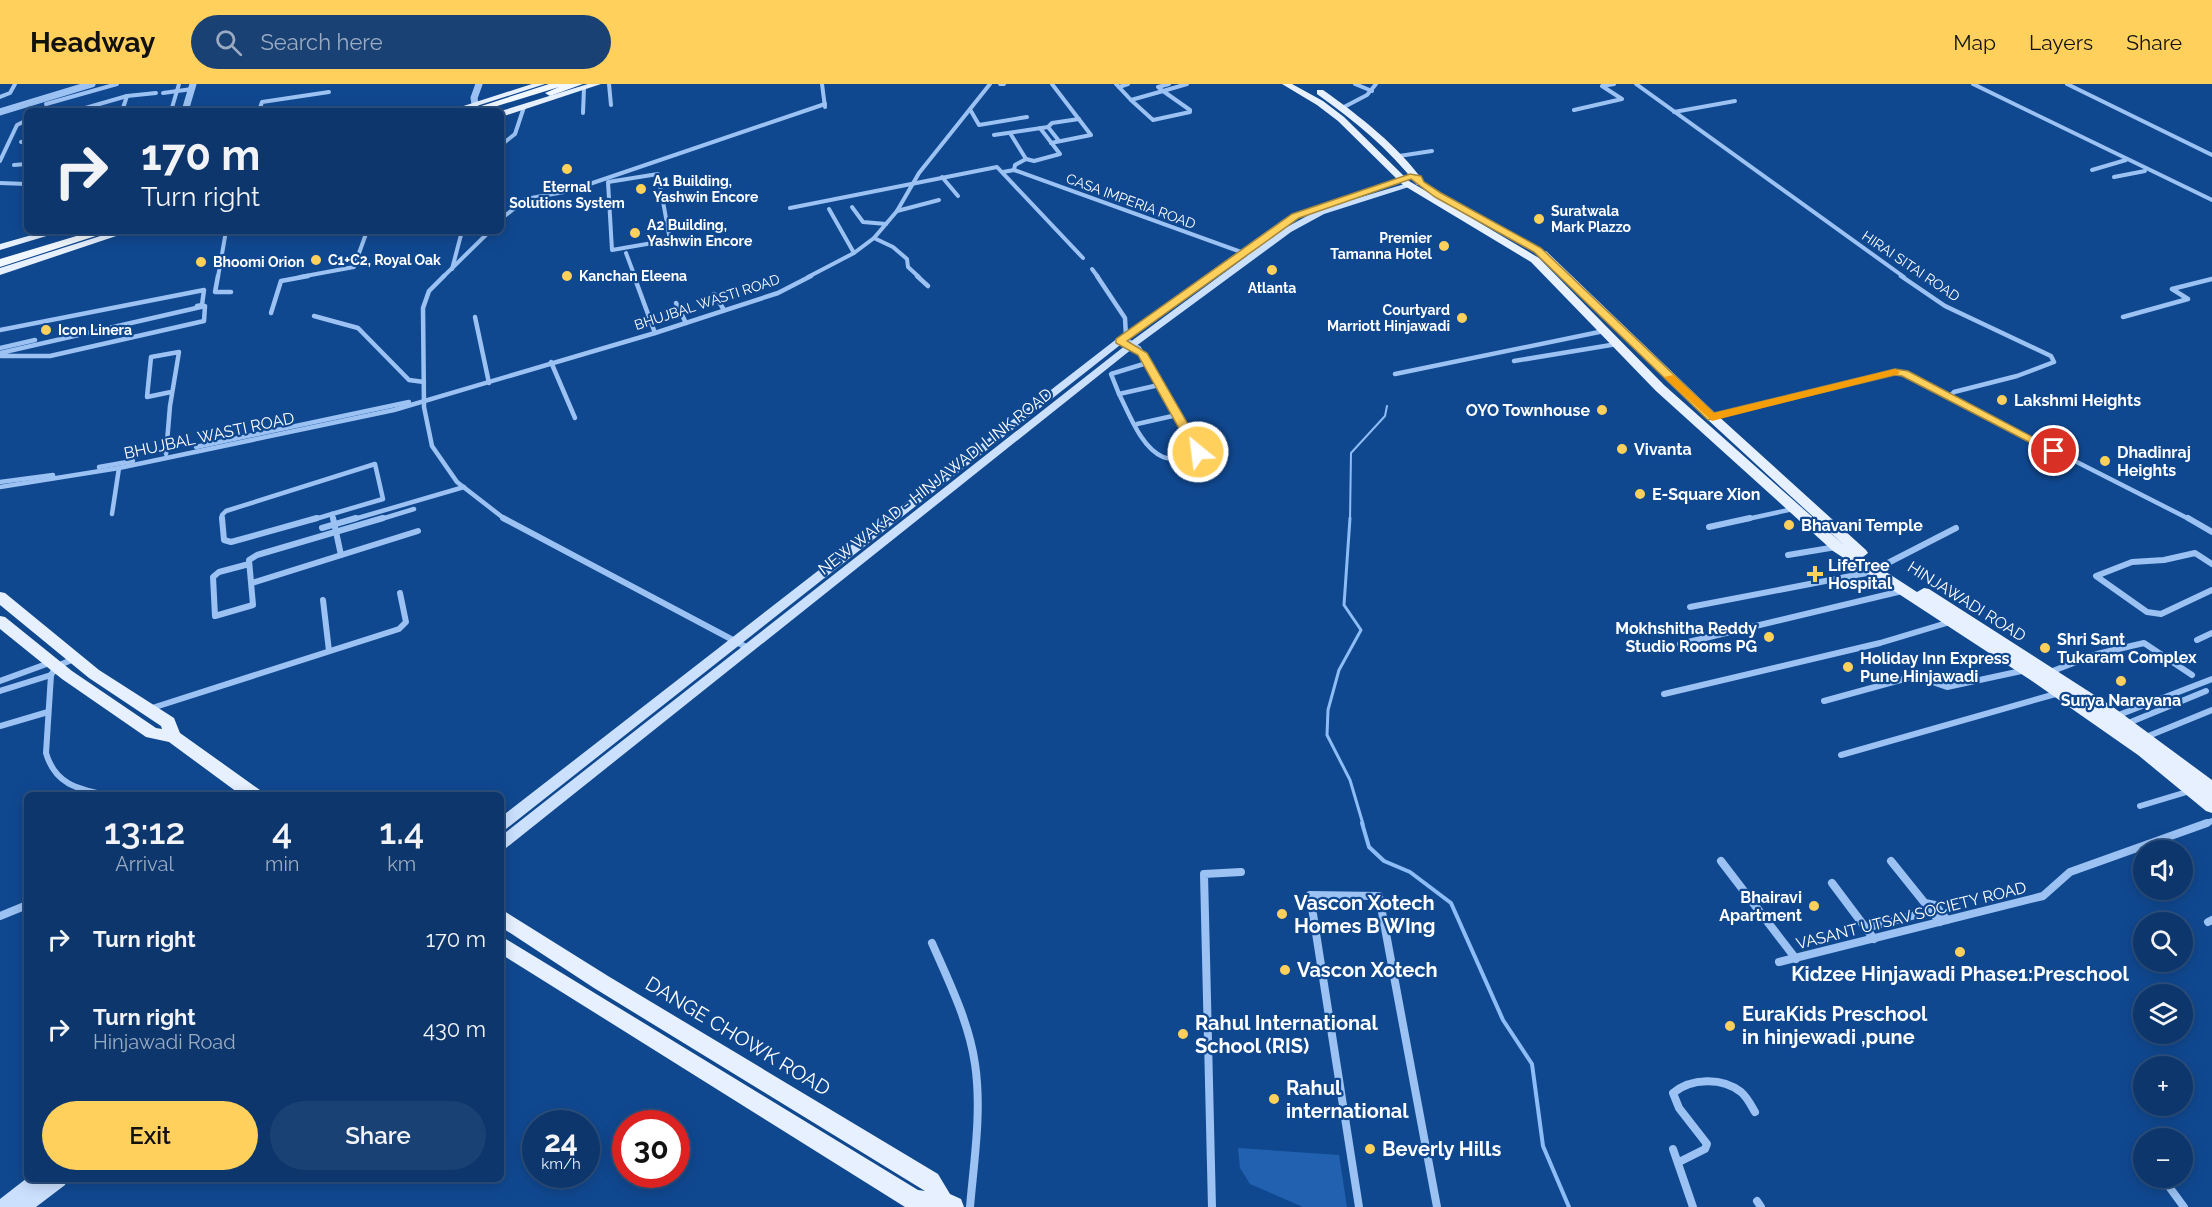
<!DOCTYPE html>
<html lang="en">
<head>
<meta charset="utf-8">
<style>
	:root { --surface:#0c366c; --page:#1a4174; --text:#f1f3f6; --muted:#9aabc2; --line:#2c507f; --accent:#ffd15c }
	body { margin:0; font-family:Raleway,sans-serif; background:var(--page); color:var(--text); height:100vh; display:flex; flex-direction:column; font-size:22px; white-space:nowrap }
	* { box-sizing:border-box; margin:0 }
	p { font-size:20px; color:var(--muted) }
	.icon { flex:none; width:33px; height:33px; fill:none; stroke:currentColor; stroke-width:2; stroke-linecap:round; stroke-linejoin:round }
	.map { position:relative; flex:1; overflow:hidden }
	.drawer { position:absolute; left:24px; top:708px; width:480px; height:390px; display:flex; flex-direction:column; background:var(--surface); border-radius:9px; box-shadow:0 3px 15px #0003,0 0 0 2px var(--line) }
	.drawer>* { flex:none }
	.banner { position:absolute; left:24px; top:24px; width:480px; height:126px; border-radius:9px; box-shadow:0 3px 15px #0003,0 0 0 2px var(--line); background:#0c366c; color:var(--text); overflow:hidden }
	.buttons { position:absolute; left:2133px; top:756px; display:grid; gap:12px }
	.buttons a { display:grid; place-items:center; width:60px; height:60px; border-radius:50%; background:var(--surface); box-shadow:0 3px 15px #0003,0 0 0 2px var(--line); font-size:30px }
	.speed { position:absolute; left:522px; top:1026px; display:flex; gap:12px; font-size:30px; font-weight:700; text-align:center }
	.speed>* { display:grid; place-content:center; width:78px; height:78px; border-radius:50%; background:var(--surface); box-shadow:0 3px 15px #0003,0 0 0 2px var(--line); line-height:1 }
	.speed small { font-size:15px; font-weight:400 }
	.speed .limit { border:9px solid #d22; background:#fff; color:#111 }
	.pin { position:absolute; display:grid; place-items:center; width:51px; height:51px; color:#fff; margin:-26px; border:3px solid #fff; border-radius:50%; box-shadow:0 2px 6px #0007 }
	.me { position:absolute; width:66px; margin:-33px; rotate:331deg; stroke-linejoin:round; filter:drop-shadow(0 0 4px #0008) }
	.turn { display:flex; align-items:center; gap:21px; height:126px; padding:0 18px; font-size:27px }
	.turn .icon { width:78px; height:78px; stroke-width:2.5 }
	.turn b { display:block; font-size:42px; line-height:51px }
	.eta { display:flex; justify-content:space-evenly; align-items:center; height:102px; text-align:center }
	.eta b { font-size:36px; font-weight:600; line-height:42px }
	.button { display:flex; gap:12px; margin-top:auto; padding:12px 18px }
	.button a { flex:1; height:69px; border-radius:36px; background:var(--accent); color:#111; font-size:24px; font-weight:600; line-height:69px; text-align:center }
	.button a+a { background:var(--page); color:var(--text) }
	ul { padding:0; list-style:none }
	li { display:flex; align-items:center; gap:18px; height:90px; padding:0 18px }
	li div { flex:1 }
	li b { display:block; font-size:22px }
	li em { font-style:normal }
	header { display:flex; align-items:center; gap:36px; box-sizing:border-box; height:84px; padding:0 30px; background:var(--accent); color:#111 }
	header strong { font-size:28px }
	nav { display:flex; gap:33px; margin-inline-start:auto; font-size:21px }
	.search { width:420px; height:54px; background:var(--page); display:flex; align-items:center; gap:15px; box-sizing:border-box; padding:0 21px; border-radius:33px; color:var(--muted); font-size:22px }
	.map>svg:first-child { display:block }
</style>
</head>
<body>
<header>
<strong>Headway</strong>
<div class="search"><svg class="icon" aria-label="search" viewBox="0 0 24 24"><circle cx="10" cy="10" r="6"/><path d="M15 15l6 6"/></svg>Search here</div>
<nav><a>Map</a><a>Layers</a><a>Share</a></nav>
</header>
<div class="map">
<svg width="2212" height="1123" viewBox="0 0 2212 1123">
	<rect width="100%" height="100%" fill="#104890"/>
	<path fill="#2261af" d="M1238,1064L1339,1071L1347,1123H1303L1250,1100L1240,1084Z"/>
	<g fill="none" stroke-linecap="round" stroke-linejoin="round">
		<path stroke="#8cbdf6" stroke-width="2" d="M1350,436L1351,369L1385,332L1387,322"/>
		<path stroke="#8cbdf6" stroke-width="3" d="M1350,434L1344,521L1361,546L1339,586L1328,626L1327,651L1350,696L1363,740"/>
		<path stroke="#8cbdf6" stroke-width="4" d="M1362,739L1369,763L1384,777L1410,788L1451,819L1503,936L1532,980L1543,1062L1569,1123"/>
		<g stroke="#9bc2f3" stroke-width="4">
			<path d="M609,0L611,21"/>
			<path d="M822,0L825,23"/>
			<path d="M1000,0H1004"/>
			<path d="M1116,0L1131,16"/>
			<path d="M1355,0L1372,7"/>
			<path d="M1636,0L1904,193"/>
			<path d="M1973,0L2212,116"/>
			<path d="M2067,0L2212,71"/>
			<path d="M1119,3L1128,0"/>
			<path d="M1163,7L1190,26V28L1153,36L1131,16Z"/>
			<path d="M1163,7L1158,3L1169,0"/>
			<path d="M1163,7L1187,0"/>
			<path d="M163,9L192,5"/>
			<path d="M0,13L10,9L15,0"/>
			<path d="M46,20L117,0"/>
			<path d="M1344,23L1367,11L1376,0"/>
			<path d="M1574,26L1622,15L1602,2L1614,0"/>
			<path d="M75,27L127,12L156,9"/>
			<path d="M122,27L127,12"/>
			<path d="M171,27L179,0"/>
			<path d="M259,27L262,18L329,8"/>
			<path d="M971,27L979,41L1027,33"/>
			<path d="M1674,28L1735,17"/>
			<path d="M583,29L584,4"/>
			<path d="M1048,43L1059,57"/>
			<path d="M1010,49L1026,75"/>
			<path d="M994,51L1048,43L1052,39L1079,35"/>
			<path d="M21,58L27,57"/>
			<path d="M1051,59L1091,51L1052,0"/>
			<path d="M501,61L515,50L524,23"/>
			<path d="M1399,72L1432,67"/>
			<path d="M0,77L17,41L27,36"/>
			<path d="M14,81L27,80"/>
			<path d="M1014,86L1015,81L1026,75L1034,77L1060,70L1040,44"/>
			<path d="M2092,86L2126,76"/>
			<path d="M1003,88L1014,86L1252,172"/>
			<path d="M658,90L670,156L612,166L608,98Z"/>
			<path d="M942,93L958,112"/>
			<path d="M2114,93L2145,87"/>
			<path d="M0,99L27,100"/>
			<path d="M852,123L863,138L886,140"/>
			<path d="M790,124L997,83L1083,174"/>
			<path d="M829,125L854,169"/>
			<path d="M897,127L939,116"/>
			<path d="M501,135L526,115L569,107L825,20"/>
			<path d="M874,154L893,163L907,175L908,183L919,193"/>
			<path d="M626,169L635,193"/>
			<path d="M452,185L462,147"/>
			<path d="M1092,185L1098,193"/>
			<path d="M218,193L226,147"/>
			<path d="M300,193L354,183L367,147"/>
			<path d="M443,193L490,147"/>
			<path d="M808,193L854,169L874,154L897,127L919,89L990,0"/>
		</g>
		<g stroke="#9bc2f3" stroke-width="4.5">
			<path d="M218,192L215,208H231"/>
			<path d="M444,192L429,207L423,224L424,323L432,362L457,398L506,436"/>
			<path d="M634,192L655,249"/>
			<path d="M917,192L928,202"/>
			<path d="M1097,192L1125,234L1126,252"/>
			<path d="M1901,192L1945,222L2051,272L2054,278L2017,292L1954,308L1949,313L2191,436"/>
			<path d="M714,210L724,226"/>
			<path d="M676,219L686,239"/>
			<path d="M271,229L281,197L308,192"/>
			<path d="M314,232L358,244L409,296L424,298"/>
			<path d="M475,233L489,299"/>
			<path d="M2123,233L2188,215L2172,205L2212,195"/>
			<path d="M0,246L204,206L202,221L197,222"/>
			<path d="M1124,254L1139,264L1159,301"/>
			<path d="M1120,257L1142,269"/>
			<path d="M0,264L35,256"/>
			<path d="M0,269L205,222L204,237L50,272H0"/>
			<path d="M1514,277L1617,260"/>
			<path d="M551,278L575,334"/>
			<path d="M1395,290L1604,247"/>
			<path d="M1159,301L1199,366L1196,370C1186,372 1172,377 1163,373C1141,364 1129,329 1119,310Z"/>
			<path d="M1119,310L1111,290L1147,279"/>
			<path d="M1712,333L1895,288L1904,289L1949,313"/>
			<path d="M1137,340L1177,331"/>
			<path d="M196,363L409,318"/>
			<path d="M166,370L170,322L179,268L151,273L147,313L171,308"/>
			<path d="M99,383L133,377"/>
			<path d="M0,398L53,391"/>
			<path d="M0,403L119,384L394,326L655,249L778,209L811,192"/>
			<path d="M112,430L119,384"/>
			<path d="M332,430L333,436"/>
			<path d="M222,436V431L226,427L375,380L383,415L332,430"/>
			<path d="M312,436L332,430"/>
			<path d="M351,436L464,403"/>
			<path d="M378,436L414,425"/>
			<path d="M1743,436L1793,425"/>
		</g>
		<g stroke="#9bc2f3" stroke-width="6">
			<path d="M222,434L224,456L231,458L317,434"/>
			<path d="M333,434L341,471"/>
			<path d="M503,434L748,564"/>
			<path d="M2188,434L2212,448"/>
			<path d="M1709,443L1750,434"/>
			<path d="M322,444L356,434"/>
			<path d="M1788,471L1836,463"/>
			<path d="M249,480L219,488L213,493L215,532L253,521L249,476L257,471L383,434"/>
			<path d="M2212,480L2195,469L2164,476L2132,478L2096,492L2147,528L2161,530L2212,506"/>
			<path d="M1882,482L1956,444"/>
			<path d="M252,499L418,447"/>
			<path d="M323,516L329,567"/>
			<path d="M1690,523L1872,488"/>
			<path d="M2197,556L2212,549"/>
			<path d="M1680,560L1902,507"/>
			<path d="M74,575L57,582L51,591L46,669C55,700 77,705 106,711"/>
			<path d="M2050,588L2097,570L2144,559L2192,591"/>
			<path d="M0,597L52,578"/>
			<path d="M0,607L51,591"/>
			<path d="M1664,610L1880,559L1950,538"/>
			<path d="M1824,617L1915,592L1947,603L2026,586"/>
			<path d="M149,625L399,545L406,538L400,509"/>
			<path d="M2116,632L2212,595"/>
			<path d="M2126,640L2206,607"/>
			<path d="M0,642L48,628"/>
			<path d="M2146,653L2212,626"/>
			<path d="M1841,671L2059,609"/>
			<path d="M2140,722L2190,707"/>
			<path d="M2203,740L2212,737"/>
		</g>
		<g stroke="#9bc2f3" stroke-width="8">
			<path d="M1721,777L1796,875"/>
			<path d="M1891,777L1940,838"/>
			<path d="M1832,799L1874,855"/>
			<path d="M1925,819L1935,821L1947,836"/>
			<path d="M0,832L27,821"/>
			<path d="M2208,838L2212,836"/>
			<path d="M1866,844L1931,827"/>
			<path d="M932,859C949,898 969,938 975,980C982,1027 974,1076 970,1123"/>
			<path d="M1779,878L2043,812L2070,788L2207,739"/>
			<path d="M1673,1065L1693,1123"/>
			<path d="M1679,1078L1705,1065L1707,1060L1679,1024L1673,1009C1691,994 1722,993 1741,1008C1747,1013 1751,1021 1755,1028"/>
			<path d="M2170,1104L2184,1123"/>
			<path d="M1757,1117L1761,1123"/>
			<path d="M1212,1123L1204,790L1241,788"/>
			<path d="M1359,1123L1310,811L1379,812L1437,1123"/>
		</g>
		<g stroke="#9bc2f3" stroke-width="7">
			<path d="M475,20L474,14L479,0"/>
			<path d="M185,27L193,0"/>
			<path d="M0,28L92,0"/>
		</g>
		<g fill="#cae0fd" fill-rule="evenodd">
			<path d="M1408,99L1415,101L1324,130L1291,148L1132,265L506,764L501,766V752L1126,261L1285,144L1318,126Z"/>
			<path d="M1284,135L1291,137L1129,254L506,745L501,747V733L1123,250Z"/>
			<path d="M27,1094V1095H67L65,1101L36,1123H0V1115Z"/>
		</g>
		<g fill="#e6f0ff" fill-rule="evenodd">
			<path d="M532,0H545L461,27H448Z"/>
			<path d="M588,0H601L501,33V27Z"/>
			<path d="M1282,0H1292L1323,17L1344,33L1409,97L1539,174L1664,301L1845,462L1708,336L1537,169L1546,167L1716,330L1866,466L1868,469L1863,473L1917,508L1924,504L1929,505L2113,623L2212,696V729L2206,727L2138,671L2032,597L1833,467L1656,307L1531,178L1403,101L1338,37L1317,21Z"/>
			<path d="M1317,6H1323C1361,33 1397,61 1425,99L1423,101H1417C1388,64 1355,37 1317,10Z"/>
			<path d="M46,147H63L0,166V160Z"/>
			<path d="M116,147H131L0,191V184Z"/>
			<path d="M0,508L5,509L99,586L174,634L180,649L260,706L262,711H241L169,658L146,653L62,595L0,545V532L5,533L72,587L156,644L162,645L161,642L89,594L0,521Z"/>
			<path d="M501,825L608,892L938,1090L950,1110L961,1115L964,1123H905L501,870V852L918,1106L925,1107L594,904L501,843Z"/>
		</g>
		<g fill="#f2f8ff" fill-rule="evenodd">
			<path d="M549,0H583L550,12L545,9L559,3L481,27H466Z"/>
			<path d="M93,147H111L0,183V175Z"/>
		</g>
	</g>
	<path fill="#ffd15c" stroke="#a6883c" stroke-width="1.5" d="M1410,90L1421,92L1424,98L1441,109L1541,164L1714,329L1895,285L1908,287L2059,367L2050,369L1902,292L1895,291L1708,336L1534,168L1435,113L1411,95L1299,134L1127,257L1147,269L1204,368L1194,371L1138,271L1116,259V255L1292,130Z"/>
	<path fill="#f59e0b" d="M1895,285L1900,288L1898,290L1712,337L1664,293L1673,291L1714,329Z"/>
	<g fill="#ffd15c" stroke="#104890" stroke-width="2">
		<circle cx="567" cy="85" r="6"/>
		<circle cx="641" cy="105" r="6"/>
		<circle cx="1539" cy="135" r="6"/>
		<circle cx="635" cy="149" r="6"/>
		<circle cx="1444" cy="162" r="6"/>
		<circle cx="316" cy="176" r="6"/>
		<circle cx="201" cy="178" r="6"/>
		<circle cx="1272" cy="186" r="6"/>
		<circle cx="567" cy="192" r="6"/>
		<circle cx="1462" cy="234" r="6"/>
		<circle cx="46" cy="246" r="6"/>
		<circle cx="2002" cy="316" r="6"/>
		<circle cx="1602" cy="326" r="6"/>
		<circle cx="1622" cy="365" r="6"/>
		<circle cx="2105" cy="377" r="6"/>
		<circle cx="1640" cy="410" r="6"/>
		<circle cx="1789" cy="441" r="6"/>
		<path d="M1812 481h6v6h6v6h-6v6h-6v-6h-6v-6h6z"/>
		<circle cx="1769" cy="553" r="6"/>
		<circle cx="2045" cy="564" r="6"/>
		<circle cx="1848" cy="583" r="6"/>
		<circle cx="2121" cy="597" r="6"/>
		<circle cx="1814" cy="822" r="6"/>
		<circle cx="1282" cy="830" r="6"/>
		<circle cx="1960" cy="868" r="6"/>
		<circle cx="1285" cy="886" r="6"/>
		<circle cx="1730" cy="942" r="6"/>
		<circle cx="1183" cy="950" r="6"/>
		<circle cx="1274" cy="1015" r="6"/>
		<circle cx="1370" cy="1065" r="6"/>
	</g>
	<g text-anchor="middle" stroke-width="4.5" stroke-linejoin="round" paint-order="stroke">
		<g font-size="14" font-weight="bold" fill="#fff" stroke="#104890" text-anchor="start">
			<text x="653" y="102">A1 Building,<tspan x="653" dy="16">Yashwin Encore</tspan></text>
			<text x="567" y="108" text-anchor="middle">Eternal<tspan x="567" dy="16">Solutions System</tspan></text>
			<text x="1551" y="132">Suratwala<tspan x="1551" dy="16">Mark Plazzo</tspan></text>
			<text x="647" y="146">A2 Building,<tspan x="647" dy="16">Yashwin Encore</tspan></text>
			<text x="1432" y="159" text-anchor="end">Premier<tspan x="1432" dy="16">Tamanna Hotel</tspan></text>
			<text x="328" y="181">C1+C2, Royal Oak</text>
			<text x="213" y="183">Bhoomi Orion</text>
			<text x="579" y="197">Kanchan Eleena</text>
			<text x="1272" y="209" text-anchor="middle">Atlanta</text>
			<text x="1450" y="231" text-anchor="end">Courtyard<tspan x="1450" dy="16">Marriott Hinjawadi</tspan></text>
			<text x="58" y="251">Icon Linera</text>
		</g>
		<g font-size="14" fill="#fff" stroke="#104890">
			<text transform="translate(1131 117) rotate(20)" y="5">CASA IMPERIA ROAD</text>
			<text transform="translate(1911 182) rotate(34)" y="5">HIRAI SITAI ROAD</text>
			<text transform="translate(707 218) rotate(-18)" y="5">BHUJBAL WASTI ROAD</text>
		</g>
		<g font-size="16" font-weight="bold" fill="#fff" stroke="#104890" text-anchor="start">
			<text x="2014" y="322">Lakshmi Heights</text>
			<text x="1590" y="332" text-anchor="end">OYO Townhouse</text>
			<text x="1634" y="371">Vivanta</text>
			<text x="2117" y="374">Dhadinraj<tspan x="2117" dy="18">Heights</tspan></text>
			<text x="1652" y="416">E-Square Xion</text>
			<text x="1801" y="447">Bhavani Temple</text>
			<text x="1828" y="487">LifeTree<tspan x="1828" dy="18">Hospital</tspan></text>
			<text x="1757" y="550" text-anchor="end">Mokhshitha Reddy<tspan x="1757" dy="18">Studio Rooms PG</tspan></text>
			<text x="2057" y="561">Shri Sant<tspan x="2057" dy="18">Tukaram Complex</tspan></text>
			<text x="1860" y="580">Holiday Inn Express<tspan x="1860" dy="18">Pune Hinjawadi</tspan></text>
			<text x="2121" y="622" text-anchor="middle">Surya Narayana</text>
			<text x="1802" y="819" text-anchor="end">Bhairavi<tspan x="1802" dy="18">Apartment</tspan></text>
		</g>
		<g font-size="16" fill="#fff" stroke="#104890">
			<text transform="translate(209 351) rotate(-12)" y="6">BHUJBAL WASTI ROAD</text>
			<text transform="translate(935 397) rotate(-38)" y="6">NEW WAKAD - HINJAWADI LINK ROAD</text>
			<text transform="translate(1967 517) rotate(32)" y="6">HINJAWADI ROAD</text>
			<text transform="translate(1911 831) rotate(-14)" y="6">VASANT UTSAV SOCIETY ROAD</text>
		</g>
		<g font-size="20" font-weight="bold" fill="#fff" stroke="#104890" text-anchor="start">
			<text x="1294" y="826">Vascon Xotech<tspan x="1294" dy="23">Homes B WIng</tspan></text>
			<text x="1297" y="893">Vascon Xotech</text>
			<text x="1960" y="897" text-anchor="middle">Kidzee Hinjawadi Phase1:Preschool</text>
			<text x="1742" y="937">EuraKids Preschool<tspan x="1742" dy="23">in hinjewadi ,pune</tspan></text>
			<text x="1195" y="946">Rahul International<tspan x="1195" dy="23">School (RIS)</tspan></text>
			<text x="1286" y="1011">Rahul<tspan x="1286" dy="23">international</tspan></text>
			<text x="1382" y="1072">Beverly Hills</text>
		</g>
		<g font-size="20" fill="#fff" stroke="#104890">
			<text transform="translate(738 952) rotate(31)" y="7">DANGE CHOWK ROAD</text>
		</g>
	</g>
</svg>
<div class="buttons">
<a><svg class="icon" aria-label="sound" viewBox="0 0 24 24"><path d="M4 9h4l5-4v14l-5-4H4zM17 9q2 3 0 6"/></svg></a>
<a><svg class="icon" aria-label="search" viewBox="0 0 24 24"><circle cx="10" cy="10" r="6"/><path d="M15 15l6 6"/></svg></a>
<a><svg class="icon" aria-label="layers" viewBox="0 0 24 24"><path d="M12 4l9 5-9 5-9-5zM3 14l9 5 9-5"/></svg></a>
<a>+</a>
<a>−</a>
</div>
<div class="speed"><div>24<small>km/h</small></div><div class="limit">30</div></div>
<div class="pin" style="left:2054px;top:367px;background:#d93025"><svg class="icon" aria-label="arrive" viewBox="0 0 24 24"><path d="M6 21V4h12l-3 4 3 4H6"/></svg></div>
<svg class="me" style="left:1198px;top:368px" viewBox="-20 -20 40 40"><circle r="17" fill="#ffd15c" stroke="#fff" stroke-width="3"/><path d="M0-11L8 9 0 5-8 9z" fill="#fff"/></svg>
<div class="banner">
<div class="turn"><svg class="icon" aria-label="right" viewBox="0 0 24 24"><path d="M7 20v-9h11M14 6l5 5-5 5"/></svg><div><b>170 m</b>Turn right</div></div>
</div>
<section class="drawer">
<div class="eta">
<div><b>13:12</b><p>Arrival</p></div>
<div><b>4</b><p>min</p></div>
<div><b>1.4</b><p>km</p></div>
</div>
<ul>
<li><svg class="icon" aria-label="right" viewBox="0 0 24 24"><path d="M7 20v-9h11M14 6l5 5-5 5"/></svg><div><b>Turn right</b></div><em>170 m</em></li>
<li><svg class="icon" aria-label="right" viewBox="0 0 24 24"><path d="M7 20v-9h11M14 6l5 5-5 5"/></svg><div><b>Turn right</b><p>Hinjawadi Road</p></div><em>430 m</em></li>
</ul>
<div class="button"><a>Exit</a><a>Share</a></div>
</section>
</div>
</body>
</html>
